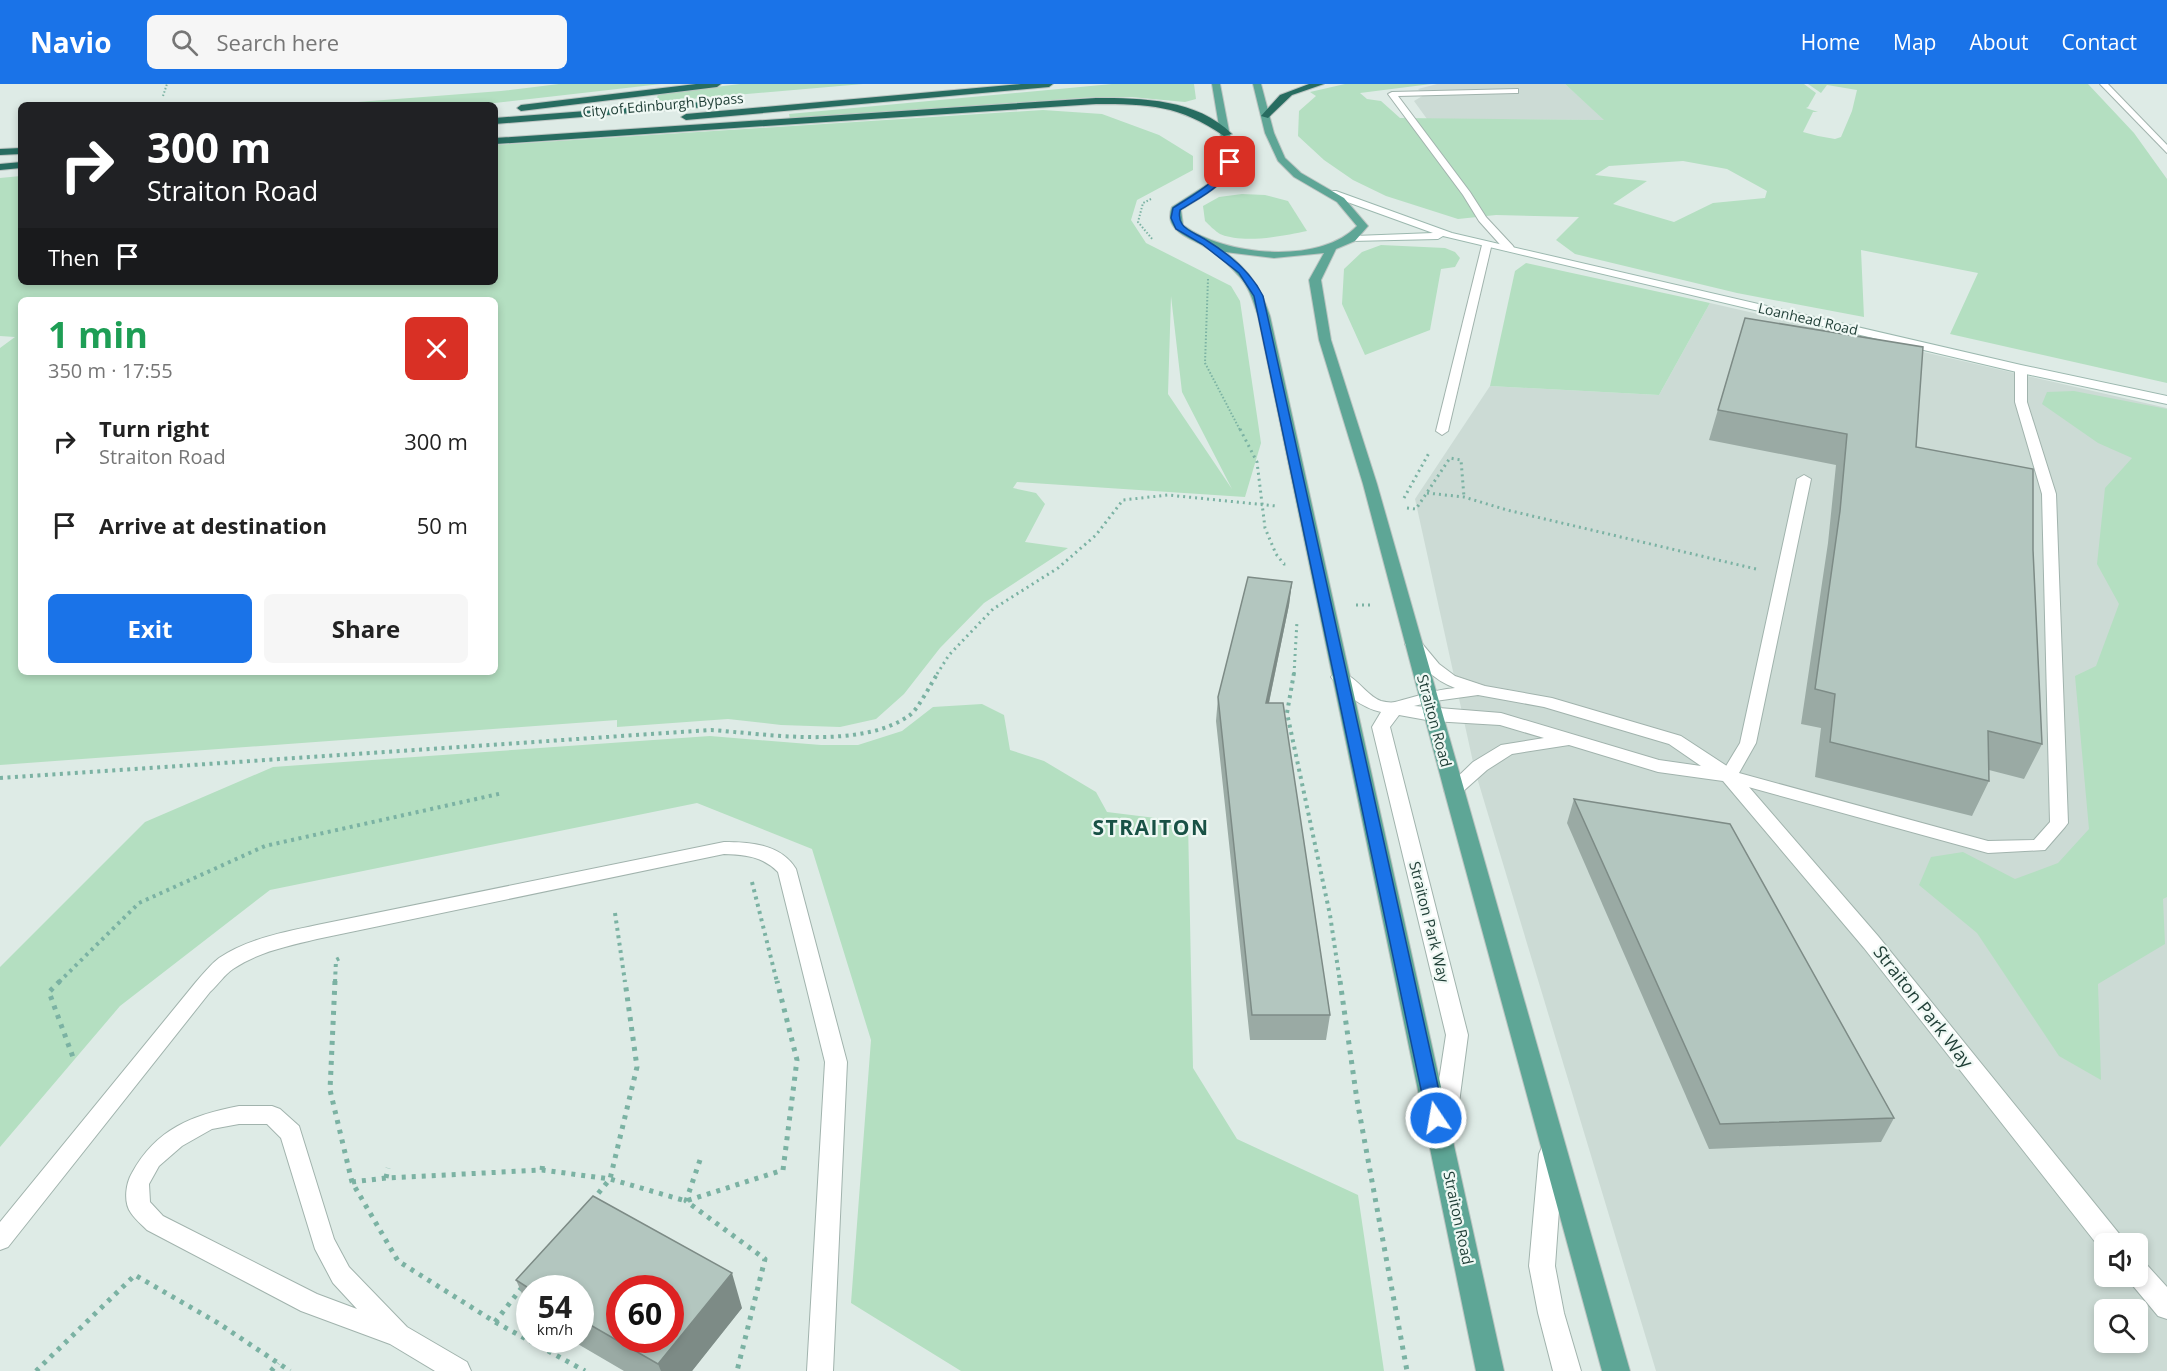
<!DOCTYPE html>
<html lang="en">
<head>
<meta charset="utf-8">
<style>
	:root { --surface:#fff; --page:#f6f6f6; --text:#222; --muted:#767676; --accent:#1a73e8 }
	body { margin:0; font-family:"Open Sans",sans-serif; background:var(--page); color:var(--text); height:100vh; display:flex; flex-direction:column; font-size:22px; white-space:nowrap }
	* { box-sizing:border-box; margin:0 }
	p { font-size:20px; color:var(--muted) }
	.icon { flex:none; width:33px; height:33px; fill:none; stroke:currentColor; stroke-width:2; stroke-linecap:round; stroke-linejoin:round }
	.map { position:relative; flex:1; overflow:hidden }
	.sheet { position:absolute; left:18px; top:213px; width:480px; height:378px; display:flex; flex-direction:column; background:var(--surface); border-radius:9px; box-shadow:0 3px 9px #0003 }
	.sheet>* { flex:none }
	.banner { position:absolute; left:18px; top:18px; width:480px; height:183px; border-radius:9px; box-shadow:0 3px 9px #0003; background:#202124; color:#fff; overflow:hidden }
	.buttons { position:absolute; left:2094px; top:1149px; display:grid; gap:12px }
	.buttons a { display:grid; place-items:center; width:54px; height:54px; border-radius:9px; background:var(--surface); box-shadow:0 3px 9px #0003; font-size:30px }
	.speed { position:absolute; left:516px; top:1191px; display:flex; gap:12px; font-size:30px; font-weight:700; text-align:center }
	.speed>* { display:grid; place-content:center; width:78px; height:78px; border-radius:50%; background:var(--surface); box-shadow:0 3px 9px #0003; line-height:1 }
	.speed small { font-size:15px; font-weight:400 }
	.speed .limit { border:9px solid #d22; background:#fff; color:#111 }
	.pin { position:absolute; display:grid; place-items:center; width:51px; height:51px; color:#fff; margin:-26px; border-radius:12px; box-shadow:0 3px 9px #0006 }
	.me { position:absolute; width:66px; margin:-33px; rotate:348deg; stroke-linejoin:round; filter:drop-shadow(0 0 4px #0008) }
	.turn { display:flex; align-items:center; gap:21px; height:126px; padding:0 30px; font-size:27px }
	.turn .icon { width:78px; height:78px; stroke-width:2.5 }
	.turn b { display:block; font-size:42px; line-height:51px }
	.then { display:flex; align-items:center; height:57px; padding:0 30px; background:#0003; gap:12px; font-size:22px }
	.round { display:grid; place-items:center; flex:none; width:63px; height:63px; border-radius:9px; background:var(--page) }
	.headline { display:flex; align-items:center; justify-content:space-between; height:102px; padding:0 30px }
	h1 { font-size:36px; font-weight:700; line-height:45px; color:#1e9e55 }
	.action { display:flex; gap:12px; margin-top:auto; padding:12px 30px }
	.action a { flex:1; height:69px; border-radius:9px; background:var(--accent); color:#fff; font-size:24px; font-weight:700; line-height:69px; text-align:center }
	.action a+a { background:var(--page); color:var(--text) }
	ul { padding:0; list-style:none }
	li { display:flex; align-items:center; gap:18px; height:84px; padding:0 30px }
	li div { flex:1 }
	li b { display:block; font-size:22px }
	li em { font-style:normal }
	header { display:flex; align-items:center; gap:36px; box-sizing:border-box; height:84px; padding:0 30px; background:var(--accent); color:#fff }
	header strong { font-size:28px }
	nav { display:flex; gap:33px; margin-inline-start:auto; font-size:21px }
	.search { width:420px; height:54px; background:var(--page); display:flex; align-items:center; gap:15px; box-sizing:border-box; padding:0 21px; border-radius:9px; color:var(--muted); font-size:22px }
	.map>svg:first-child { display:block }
</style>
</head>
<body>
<header>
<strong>Navio</strong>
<div class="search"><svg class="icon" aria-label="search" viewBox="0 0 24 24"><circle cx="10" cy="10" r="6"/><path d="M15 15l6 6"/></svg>Search here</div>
<nav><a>Home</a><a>Map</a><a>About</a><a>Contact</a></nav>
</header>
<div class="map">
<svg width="2167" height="1287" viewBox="0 0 2167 1287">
	<rect width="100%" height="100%" fill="#deebe6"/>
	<g fill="#ccdbd5" fill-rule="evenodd">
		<path d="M1437,0H1565L1605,36L1427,35L1414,17L1424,11L1418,5Z"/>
		<path d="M1710,219L2167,324V1287H1656L1475,687L1415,415L1490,302L1659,311ZM2104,1160H2138V1192H2104ZM2104,1226H2138V1258H2104Z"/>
	</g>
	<g fill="#b4dfc1" fill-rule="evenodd">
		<path d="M559,0H661L477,21H319L501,7Z"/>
		<path d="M740,0H863L656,18L658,10Z"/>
		<path d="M1112,0H1194L1196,15L1185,18L1131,13H1094L790,35L789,30Z"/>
		<path d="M1345,0H1431L1360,9L1367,15L1381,17L1400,34L1604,36L1565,0H1804L1816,9L1808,23L1806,24L1818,28H1813L1803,48L1818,52L1835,55L1841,53L1852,27L1857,6L1827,1L1821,9L1808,0H2088L2134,49L2167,95V299L1950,250L1978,189L1861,166L1864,233L1737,209L1575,170L1556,156L1579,133L1496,131L1458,135L1386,112L1353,96L1324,76L1298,52L1299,27L1316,12L1310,8ZM1683,77L1727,85L1767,107L1765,114L1713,119L1674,138L1613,120L1647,97L1595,91L1609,82Z"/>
		<path d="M1043,26L1102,30L1159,51L1193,72V86L1137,116L1131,136L1146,159L1231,202L1240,217L1261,359L1245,413L1017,398L1013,404L1036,409L1045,420L1025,458L1068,464L984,519L940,564L904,610L876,635L840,643L781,641L728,635L617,643V636L0,681V264L15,253L0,252V94L21,92V198H495V61ZM1171,212L1182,308L1232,405L1168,310ZM21,216H495V588H21Z"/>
		<path d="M1242,110L1265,111L1288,117L1307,147C1283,152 1244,160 1220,150C1215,147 1209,141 1205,137L1203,122L1219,113Z"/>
		<path d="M1381,161L1445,164L1455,168L1460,174L1455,183L1441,185L1430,246L1365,271L1342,220L1344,185L1362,168Z"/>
		<path d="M1526,179L1710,219L1659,311L1490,302L1515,187Z"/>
		<path d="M2074,307L2167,325V813L2163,815L2165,860L2098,900L2101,996L2059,972L1977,849L1919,801L1931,773L1963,768L2015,795L2058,779L2089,745L2075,592L2096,582L2119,520L2097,480L2105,404L2132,374L2098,359L2042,320L2047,308Z"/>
		<path d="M982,620L1004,631L1010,666L1044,677L1096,708L1107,728L1188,738L1193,984L1237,1055L1358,1111L1384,1287H961L851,1219L871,956L812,765L697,719L270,806L120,922L0,1063V883L145,738L273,683L710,652L821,661H858L902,647L933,623Z"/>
	</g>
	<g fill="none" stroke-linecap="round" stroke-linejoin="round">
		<g stroke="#a1b3ad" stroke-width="2">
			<g id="lane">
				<path d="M2100,0H2108L2167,61V69Z"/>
				<path d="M1518,5V9H1515L1398,12L1470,108L1486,133L1513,162L1514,164L1509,167L1505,166L1479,137L1463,111L1388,10L1392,8Z"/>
				<path d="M1483,157L1492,159L1448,347L1442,351L1436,347Z"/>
				<path d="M2021,282L2027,285V318L2056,410L2068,739L2065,743L2045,766L1988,769L1723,696L1720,692L1740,659L1797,395L1804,391L1811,395L1756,659L1739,689L1988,757L2034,756L2050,738L2042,410L2015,318V285Z"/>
				<path d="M724,758C750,758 781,760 796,785L847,978L833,1287H807L825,978L778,788C762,772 746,771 724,770L317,855C288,862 258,868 233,885C224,891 218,901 210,908L8,1163L0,1166V1138L196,898C203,890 210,881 219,874C247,855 284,848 317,841Z"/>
				<path d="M239,1022H272L280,1025L299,1042L334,1155L349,1183L407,1243L467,1278L471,1287H435L390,1260L301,1227L147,1146C142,1141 135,1135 131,1129C123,1118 126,1099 132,1089C156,1045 192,1031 239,1022ZM239,1040H267L281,1054L315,1165L333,1199L357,1225L317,1210L163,1132L150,1118L149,1100L159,1082L182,1062L212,1045Z"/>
			</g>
		</g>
		<g stroke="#a1b3ad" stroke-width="2">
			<g id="street">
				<path d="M1413,555L1419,556L1439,580L1455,592L1485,602L1552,614L1681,652L1736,688L1878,852L2121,1152L2125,1160H2104L2103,1168L1864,864L1723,697L1658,688L1569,661L1512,670L1487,686L1460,710L1453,712L1446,710L1444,706L1473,678L1501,661L1544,654L1500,641L1432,637L1399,631L1390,643L1468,951L1455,1049L1451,1056L1443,1059L1435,1056L1431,1049L1446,951L1372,643L1381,628C1362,624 1343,609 1331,593L1334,589C1353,585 1364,611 1381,617C1385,618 1391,619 1395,618C1415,613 1433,606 1455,604C1433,596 1418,579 1405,560ZM1478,611L1544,623L1669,660L1701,682L1659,676L1501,629L1414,622L1435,617Z"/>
				<path d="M1551,1060L1560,1063L1563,1070L1555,1182L1564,1229L1581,1287H1553L1538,1229L1529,1182L1539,1070L1542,1063Z"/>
				<path d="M2138,1177L2147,1181L2167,1203V1235L2158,1232L2129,1197L2127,1192H2138Z"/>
			</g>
		</g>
		<g stroke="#9cb8af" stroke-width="2">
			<path id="secondary" d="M1328,107H1336L1452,149L2021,281L2167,312V320L2021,289L1443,152L1438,155L1351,157L1350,155L1355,152L1433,149L1328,111Z"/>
		</g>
		<g stroke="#bcc5c2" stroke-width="2">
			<path id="primary" d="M1212,0H1220L1235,78C1224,103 1202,112 1181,126L1183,141C1224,172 1320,181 1357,142L1337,118L1294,93L1278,77L1265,49L1253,0H1261L1274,49L1285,74L1301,89L1344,114L1368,142L1355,157L1336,165L1321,196L1331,256L1377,400L1630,1287H1602L1444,706L1363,400L1319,256L1309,196L1324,169L1274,174L1225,168C1248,185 1261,204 1270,232L1504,1287H1476L1258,232C1253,217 1249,202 1238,191C1228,180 1215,168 1202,161C1187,153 1163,145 1172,123L1211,98L1225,78Z"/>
		</g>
		<g stroke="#bcc5c2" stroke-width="2">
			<g id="highway">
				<path d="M696,0H721L717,3L521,27L517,24L521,21Z"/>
				<path d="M1021,0H1053L1049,3L686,36L681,33L686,30Z"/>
				<path d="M1309,0H1324L1292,11L1268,34L1261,32L1280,11Z"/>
				<path d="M1096,14C1142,14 1197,15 1232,50L1224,52C1179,21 1149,20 1096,20L495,60V54Z"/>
				<path d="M703,18L706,19V23L495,40V34Z"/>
				<path d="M21,64V70L0,71V65Z"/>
				<path d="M21,78V84L0,86V80Z"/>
			</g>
		</g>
		<g stroke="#7bb2a3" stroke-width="2" stroke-dasharray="1.5 2" stroke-linecap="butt">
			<path d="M163,12L167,0"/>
			<path d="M1151,115L1143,119L1138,138L1153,156"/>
			<path d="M1208,195L1205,279L1240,346"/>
		</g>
		<g stroke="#7bb2a3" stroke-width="3" stroke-dasharray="2 4" stroke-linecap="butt">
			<path d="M1240,345L1257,378L1265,444L1276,470L1284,480H1288"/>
			<path d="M1427,409L1464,413L1507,426L1756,485"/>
			<path d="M1404,414L1429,369"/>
			<path d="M1407,424L1416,425L1450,374L1461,376L1464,413"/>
			<path d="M1356,521H1372"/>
			<path d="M937,590L949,571L993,525L1058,484L1096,451L1123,416L1168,411L1276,422"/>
			<path d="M1294,590L1297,537"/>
		</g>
		<g stroke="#7bb2a3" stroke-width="4" stroke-dasharray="3 4.5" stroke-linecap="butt">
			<path d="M1294,589L1287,629L1330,831L1340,898"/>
			<path d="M0,694L711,646C768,650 861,666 910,631C919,624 931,599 938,589"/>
			<path d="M752,798L777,898"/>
			<path d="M615,829L625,898"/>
			<path d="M59,898L139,819L265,762L503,709"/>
			<path d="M335,898L336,876L340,874"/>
		</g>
		<g stroke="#7bb2a3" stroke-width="5" stroke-dasharray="4 6" stroke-linecap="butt">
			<path d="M60,897L49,908L74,976"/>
			<path d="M335,897L330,1006L352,1098L398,1177L495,1238L585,1287"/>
			<path d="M1340,897L1357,1016L1407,1287"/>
			<path d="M700,1076L686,1117L765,1175L737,1287"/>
			<path d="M542,1086L543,1077"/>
			<path d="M386,1094L388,1084"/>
			<path d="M352,1098L386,1094L542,1086L610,1095L686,1117L783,1086L797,976L777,897"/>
			<path d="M592,1117L610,1095L637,983L625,897"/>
			<path d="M495,1238L523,1202"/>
			<path d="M36,1287L135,1191L218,1239L290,1287"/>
			<path d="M271,1287L278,1279"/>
		</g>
		<use href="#lane" fill="#fff" fill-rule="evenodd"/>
		<use href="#street" fill="#fff" fill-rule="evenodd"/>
		<use href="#secondary" fill="#fff" fill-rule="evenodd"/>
		<use href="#primary" fill="#5ea696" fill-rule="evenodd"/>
		<use href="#highway" fill="#276c60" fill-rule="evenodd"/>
	</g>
	<g fill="#9aaaa4">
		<path d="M1745,234L1916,363L2033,466L2042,660L2024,695L1989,686V697L1972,732L1815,693L1821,644L1801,640L1828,459L1836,381L1709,356Z"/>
		<path d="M1292,498L1289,521L1269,619L1330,931L1326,956H1250L1216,637L1218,613Z"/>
		<path d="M1574,715L1894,1034L1881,1058L1709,1065L1567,739Z"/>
		<path d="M516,1196L742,1224L692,1287H624L571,1256H580V1204H530V1228Z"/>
	</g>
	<g fill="#7d8b86">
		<path d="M1292,498L1289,521L1264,642L1266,619Z"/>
		<path d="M732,1189L742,1224L692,1287H661L658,1280Z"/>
	</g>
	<g fill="#b3c6bf" stroke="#7d8b86" stroke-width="1.5" fill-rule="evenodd">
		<path d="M1745,234L1923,263L1916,363L2033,385V466L2042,660L1988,647L1989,697L1830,658L1835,610L1815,605L1840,427L1847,350L1718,326Z"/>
		<path d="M1248,493L1292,498L1266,619H1283L1330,931H1252L1218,613Z"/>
		<path d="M1574,715L1730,740L1894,1034L1720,1040Z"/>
		<path d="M593,1112L732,1189L658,1280L580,1235V1204L530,1205L516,1196ZM620,1204H670V1256H620Z"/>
	</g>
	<path fill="#1a73e8" stroke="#114b97" stroke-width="1.5" d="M1227,76L1233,78C1226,102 1200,113 1180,126C1179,131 1179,136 1182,140C1186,147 1199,151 1206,156C1229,170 1251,188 1263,212L1445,1034L1443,1039L1436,1041L1430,1039L1427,1034L1254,212L1239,189L1202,160L1176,145L1171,134L1173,124C1194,110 1217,100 1227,76Z"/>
	<g text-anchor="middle" stroke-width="4.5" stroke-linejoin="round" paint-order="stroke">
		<g font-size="14" fill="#1e3d35" stroke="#eff8f4">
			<text transform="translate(663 21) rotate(-5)" y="5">City of Edinburgh Bypass</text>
			<text transform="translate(1808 235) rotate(13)" y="5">Loanhead Road</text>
		</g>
		<g font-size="15" fill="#1e3d35" stroke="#eff8f4">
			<text transform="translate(1434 637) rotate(75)" y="5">Straiton Road</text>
			<text transform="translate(1429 838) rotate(76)" y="5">Straiton Park Way</text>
			<text transform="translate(1458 1134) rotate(78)" y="5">Straiton Road</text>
		</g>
		<g font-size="18" fill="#1e3d35" stroke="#eff8f4">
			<text transform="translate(1923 923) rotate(52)" y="6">Straiton Park Way</text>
		</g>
		<g font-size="21" font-weight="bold" letter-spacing="1.5" fill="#185145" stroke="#eff8f4">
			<text x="1151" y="751">STRAITON</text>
		</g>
	</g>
</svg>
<div class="buttons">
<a><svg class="icon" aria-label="sound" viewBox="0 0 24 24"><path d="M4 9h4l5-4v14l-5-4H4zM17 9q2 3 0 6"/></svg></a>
<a><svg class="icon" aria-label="search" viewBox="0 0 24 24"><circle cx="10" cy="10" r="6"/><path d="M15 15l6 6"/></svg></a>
</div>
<div class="speed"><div>54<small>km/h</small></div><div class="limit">60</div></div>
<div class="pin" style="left:1230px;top:78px;background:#d93025"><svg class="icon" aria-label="arrive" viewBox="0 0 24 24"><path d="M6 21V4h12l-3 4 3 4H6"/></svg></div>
<svg class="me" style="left:1436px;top:1034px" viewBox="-20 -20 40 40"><circle r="17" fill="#1a73e8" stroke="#fff" stroke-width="3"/><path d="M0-11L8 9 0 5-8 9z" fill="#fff"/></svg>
<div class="banner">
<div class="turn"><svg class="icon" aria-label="right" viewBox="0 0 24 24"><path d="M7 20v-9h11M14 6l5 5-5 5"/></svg><div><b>300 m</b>Straiton Road</div></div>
<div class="then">Then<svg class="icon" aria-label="arrive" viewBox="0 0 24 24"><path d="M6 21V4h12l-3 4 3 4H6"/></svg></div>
</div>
<section class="sheet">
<div class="headline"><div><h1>1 min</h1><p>350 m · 17:55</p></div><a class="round" style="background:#d93025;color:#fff"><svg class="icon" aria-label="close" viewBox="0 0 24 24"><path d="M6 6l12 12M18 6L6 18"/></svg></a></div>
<ul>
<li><svg class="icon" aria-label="right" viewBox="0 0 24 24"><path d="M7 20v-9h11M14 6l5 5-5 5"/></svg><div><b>Turn right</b><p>Straiton Road</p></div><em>300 m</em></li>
<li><svg class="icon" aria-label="arrive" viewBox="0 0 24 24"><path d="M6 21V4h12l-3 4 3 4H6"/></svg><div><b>Arrive at destination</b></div><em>50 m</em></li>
</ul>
<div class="action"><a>Exit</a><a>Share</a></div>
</section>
</div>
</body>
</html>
